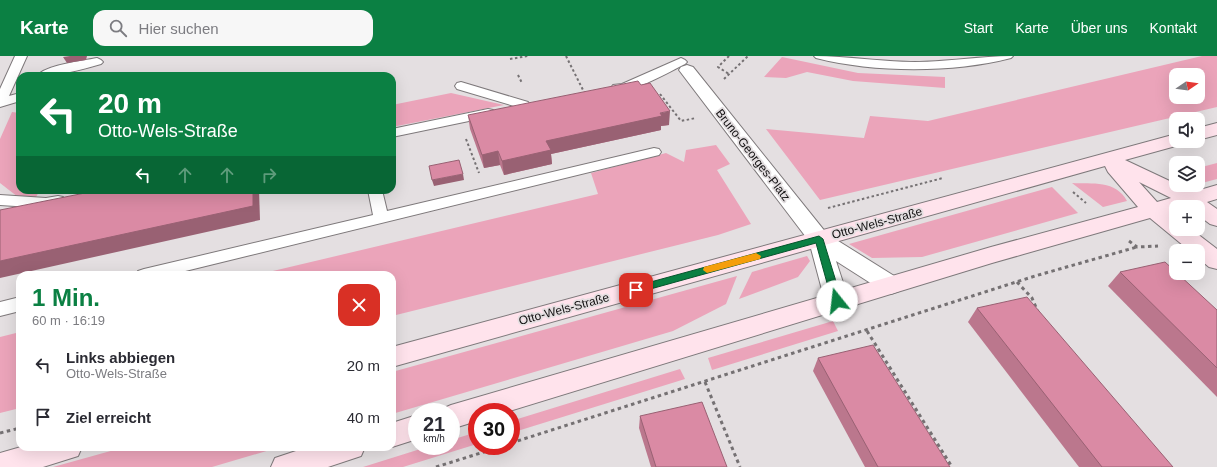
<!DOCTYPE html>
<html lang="de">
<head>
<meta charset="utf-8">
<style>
	:root { --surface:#fff; --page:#f7f7f7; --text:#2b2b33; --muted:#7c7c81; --accent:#0b8043 }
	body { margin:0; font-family:Helvetica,sans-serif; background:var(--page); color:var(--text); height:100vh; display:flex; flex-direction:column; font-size:15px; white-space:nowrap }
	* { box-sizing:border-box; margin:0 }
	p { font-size:13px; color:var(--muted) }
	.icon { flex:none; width:22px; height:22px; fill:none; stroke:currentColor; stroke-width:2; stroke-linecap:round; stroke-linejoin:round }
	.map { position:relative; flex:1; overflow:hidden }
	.panel { position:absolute; left:16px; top:215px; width:380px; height:180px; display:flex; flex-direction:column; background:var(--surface); border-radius:12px; box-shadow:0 4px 16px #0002 }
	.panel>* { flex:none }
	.banner { position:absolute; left:16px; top:16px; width:380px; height:122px; border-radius:12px; box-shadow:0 4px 16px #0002; background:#0b8043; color:#fff; overflow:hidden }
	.needle { width:26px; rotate:77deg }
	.controls { position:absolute; left:1169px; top:12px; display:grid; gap:8px }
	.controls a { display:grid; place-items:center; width:36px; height:36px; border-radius:8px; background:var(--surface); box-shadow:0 4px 16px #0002; font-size:20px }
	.speed { position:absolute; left:408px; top:347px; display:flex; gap:8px; font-size:20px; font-weight:700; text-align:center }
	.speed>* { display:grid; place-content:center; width:52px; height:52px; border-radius:50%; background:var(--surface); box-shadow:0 4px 16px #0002; line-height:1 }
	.speed small { font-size:10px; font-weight:400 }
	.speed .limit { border:6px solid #d22; background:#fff; color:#111 }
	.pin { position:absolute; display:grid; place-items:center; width:34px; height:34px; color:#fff; margin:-17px; border-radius:8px; box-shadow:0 2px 6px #0006 }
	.me { position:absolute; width:44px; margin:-22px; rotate:344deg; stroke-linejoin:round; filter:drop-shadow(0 0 3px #0008) }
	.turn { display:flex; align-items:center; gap:14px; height:84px; padding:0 16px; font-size:18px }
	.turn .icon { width:52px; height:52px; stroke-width:2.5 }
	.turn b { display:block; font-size:28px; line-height:34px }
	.lanes { display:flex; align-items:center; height:38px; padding:0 16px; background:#0003; justify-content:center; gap:20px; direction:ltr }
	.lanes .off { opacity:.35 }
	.round { display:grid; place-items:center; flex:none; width:42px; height:42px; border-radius:12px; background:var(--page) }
	.overview { display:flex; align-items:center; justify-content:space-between; height:68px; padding:0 16px }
	h1 { font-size:24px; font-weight:800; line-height:30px; color:var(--accent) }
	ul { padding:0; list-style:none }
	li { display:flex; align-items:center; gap:12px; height:52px; padding:0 16px }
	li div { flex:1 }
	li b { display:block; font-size:15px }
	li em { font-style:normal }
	header { display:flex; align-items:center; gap:24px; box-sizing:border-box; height:56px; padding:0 20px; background:var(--accent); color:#fff }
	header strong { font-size:19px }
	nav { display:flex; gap:22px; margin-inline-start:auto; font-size:14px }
	.search { width:280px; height:36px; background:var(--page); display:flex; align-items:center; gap:10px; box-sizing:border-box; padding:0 14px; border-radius:12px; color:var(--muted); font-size:15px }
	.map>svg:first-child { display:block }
</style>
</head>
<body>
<header>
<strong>Karte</strong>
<div class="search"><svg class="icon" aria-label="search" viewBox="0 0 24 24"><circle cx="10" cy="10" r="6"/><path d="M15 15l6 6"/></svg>Hier suchen</div>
<nav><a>Start</a><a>Karte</a><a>Über uns</a><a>Kontakt</a></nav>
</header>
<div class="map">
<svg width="1217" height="411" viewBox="0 0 1217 411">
	<rect width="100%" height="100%" fill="#e4dfe1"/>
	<g fill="#eba4ba" fill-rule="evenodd">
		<path d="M1202,0H1217V51L820,144L766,73L864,82L870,60L928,65ZM1176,19H1198V41H1176Z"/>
		<path d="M782,1L858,17L945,21V32L853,25L807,16L786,22L764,21Z"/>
		<path d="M451,37L504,49L392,71V49Z"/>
		<path d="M12,56L20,57V134H40L36,141H18L0,127V83Z"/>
		<path d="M716,89L730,108L717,114L751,168L718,179L392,260V219H256L598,138L591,117L666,97L684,106L686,94Z"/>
		<path d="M1217,107V123L1198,128V112Z"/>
		<path d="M1072,127C1092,128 1116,124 1127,145L1103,151Z"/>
		<path d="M1052,131L1078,157L922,201L872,202L849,188Z"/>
		<path d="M807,200L810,205L798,221L739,243L752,216Z"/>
		<path d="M737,220L726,248L673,275L392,358V316Z"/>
		<path d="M833,265L838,275L712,314L708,302Z"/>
		<path d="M20,276V352L0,357V281Z"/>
		<path d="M680,313L685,323L511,377V365Z"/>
		<path d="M477,376V388L403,411H363L430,390H451V384Z"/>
		<path d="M125,391H280L212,411H53Z"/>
	</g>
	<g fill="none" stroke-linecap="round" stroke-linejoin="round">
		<g stroke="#7e797b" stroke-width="2">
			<g id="lane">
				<path d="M15,0H27L9,40L20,37V45L0,51V33Z"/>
				<path d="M814,0C848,0 881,6 915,6C948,6 980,0 1013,0L1011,2C953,17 875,17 816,2Z"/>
				<path d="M97,2L101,4L103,6L101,8C80,14 58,20 37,20C45,9 83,5 97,2Z"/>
				<path d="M681,2L685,4L687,6L685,8C669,16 629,39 613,35L611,32L613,29L622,28Z"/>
				<path d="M461,26L528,46L530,49L528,52L524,53L457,33L455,30L457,27Z"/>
				<path d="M488,53L493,54L494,57L493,60L392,81V73Z"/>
				<path d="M654,92L659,93L661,96L659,99L169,219H136L138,215L144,213L373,159L368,134H382L387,155Z"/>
				<path d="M0,139L46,142L58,140L63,141L65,145L63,149L46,152L0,149Z"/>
				<path d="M20,241V255L0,260V246Z"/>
			</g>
		</g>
		<g stroke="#7e797b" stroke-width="2">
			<path id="street" d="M687,9L693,11L827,178L899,223L902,229L899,235L891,238L883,235L836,205L849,245L845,251L837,254L829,251L825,245L809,185L679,14L681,11Z"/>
		</g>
		<g stroke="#7e797b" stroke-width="2">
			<g id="secondary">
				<path d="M1217,67V79L1198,84V72Z"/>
				<path d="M1176,78V85H1185L1183,88L1125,104L1193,136L1217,129V143L1207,146L1217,153V170L1210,168L1198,159V151H1176V154L1170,156L1176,161V173H1191L1217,193V213L1209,211L1198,202V195H1190L1150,162L992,207L506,356H477V365L451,373V356H440L442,353L451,349L991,191L1138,151L1108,116L1105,110L392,311V291ZM1139,126L1171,142L1157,146Z"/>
				<path d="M417,359V383L392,391H391L392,367Z"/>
				<path d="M21,391H82L78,400L43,411H0V397Z"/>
				<path d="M308,391H365L361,400L328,411H271L275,402Z"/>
			</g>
		</g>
		<g stroke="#757173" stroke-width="2" stroke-dasharray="2.5 2.5" stroke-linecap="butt">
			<path d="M566,0L585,38"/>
			<path d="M729,0L718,11L729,18"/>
			<path d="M510,3L528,0"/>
			<path d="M518,19L522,27"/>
			<path d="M724,23L748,0"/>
			<path d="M660,38L681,65L696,62"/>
			<path d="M1175,62L1187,59"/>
			<path d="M466,83L479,117"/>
			<path d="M1073,136L1086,147"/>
			<path d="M828,152L943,122"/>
		</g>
		<g stroke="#757173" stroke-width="3" stroke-dasharray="3.5 3.5" stroke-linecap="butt">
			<path d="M1129,185L1137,191L1158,190"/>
			<path d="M1017,226L1032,242L1038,256"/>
			<path d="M867,275L952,411"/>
			<path d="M705,326L740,411"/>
			<path d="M0,377L20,372"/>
			<path d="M511,387L1035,220L1137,191"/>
			<path d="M436,411L503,390"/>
		</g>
		<use href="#lane" fill="#fff" fill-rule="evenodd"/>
		<use href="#street" fill="#fff" fill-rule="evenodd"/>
		<use href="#secondary" fill="#ffe3ec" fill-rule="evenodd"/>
	</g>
	<g fill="#bb778d">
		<path d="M468,59L669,69L661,70V74L551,98L552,108L504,119L500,109L484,112L470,73Z"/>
		<path d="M1120,216L1217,254V341L1108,230Z"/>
		<path d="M977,252L1173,411H1079L968,266Z"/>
		<path d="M818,302L950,411H865L813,315Z"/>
		<path d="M640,360L727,411H651L639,372Z"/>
	</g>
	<g fill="#996173">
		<path d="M70,0H87L86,4L67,7L63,1Z"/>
		<path d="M670,55L669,69L661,70V74L551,98L552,108L504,119L502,105L546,85Z"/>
		<path d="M498,95L500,109L484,112L482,99Z"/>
		<path d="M463,118L464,124L434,130L432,124Z"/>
		<path d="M253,134H259L260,164L0,222V205Z"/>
	</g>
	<g fill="#da8aa4" stroke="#996173">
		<path d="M638,25L641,29L650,27L670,55L660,57L662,60L546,85L551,94L502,105L498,95L482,99L468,59Z"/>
		<path d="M459,104L463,118L432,124L429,110Z"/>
		<path d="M100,134H253V150L0,205V154Z"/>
		<path d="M1165,206L1176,216V217H1177L1217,254V312L1120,216Z"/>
		<path d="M1027,241L1173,411H1102L977,252Z"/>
		<path d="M873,289L950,411H878L818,302Z"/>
		<path d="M702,346L727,411H656L640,360Z"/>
	</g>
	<path fill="#0b8043" stroke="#07532c" d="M819,180L823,183L842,245L840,248H834L832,245L816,187L636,237L631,234L636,230Z"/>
	<path fill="#f59e0b" d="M756,197L761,200L760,203L707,217L703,214L704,211Z"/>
	<g text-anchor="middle" stroke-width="3.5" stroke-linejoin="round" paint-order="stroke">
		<g font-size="12" fill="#100e0f" stroke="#e4dfe1">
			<text transform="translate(753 99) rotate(52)" y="4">Bruno-Georges-Platz</text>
			<text transform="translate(877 167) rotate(-15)" y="4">Otto-Wels-Straße</text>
			<text transform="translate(564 253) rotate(-15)" y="4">Otto-Wels-Straße</text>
		</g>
	</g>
</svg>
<div class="controls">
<a><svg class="needle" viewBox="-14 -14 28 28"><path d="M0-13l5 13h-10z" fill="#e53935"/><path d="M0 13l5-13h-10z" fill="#7c7c81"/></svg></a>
<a><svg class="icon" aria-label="sound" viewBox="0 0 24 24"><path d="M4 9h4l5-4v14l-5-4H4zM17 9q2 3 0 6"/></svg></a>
<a><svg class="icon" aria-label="layers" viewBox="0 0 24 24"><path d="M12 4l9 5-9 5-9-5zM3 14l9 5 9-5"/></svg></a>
<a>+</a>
<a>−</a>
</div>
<div class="speed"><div>21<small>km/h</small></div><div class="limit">30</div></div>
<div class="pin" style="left:636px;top:234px;background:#d93025"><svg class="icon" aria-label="arrive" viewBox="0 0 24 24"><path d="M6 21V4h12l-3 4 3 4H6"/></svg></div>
<svg class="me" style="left:837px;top:245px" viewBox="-20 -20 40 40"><circle r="19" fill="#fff"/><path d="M0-13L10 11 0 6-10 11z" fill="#0b8043"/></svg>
<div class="banner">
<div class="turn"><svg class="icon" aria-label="left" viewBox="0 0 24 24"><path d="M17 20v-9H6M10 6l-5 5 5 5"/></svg><div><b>20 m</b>Otto-Wels-Straße</div></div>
<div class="lanes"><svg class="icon" aria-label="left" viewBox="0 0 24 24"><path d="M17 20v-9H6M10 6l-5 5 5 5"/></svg><svg class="icon off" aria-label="ahead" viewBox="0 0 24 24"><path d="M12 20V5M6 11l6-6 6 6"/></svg><svg class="icon off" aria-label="ahead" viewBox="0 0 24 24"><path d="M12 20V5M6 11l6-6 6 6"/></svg><svg class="icon off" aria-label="right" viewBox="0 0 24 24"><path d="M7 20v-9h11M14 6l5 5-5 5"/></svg></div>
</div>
<section class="panel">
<div class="overview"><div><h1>1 Min.</h1><p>60 m · 16:19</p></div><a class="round" style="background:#d93025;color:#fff"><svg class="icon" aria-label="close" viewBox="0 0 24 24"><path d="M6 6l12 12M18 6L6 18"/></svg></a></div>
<ul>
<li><svg class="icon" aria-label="left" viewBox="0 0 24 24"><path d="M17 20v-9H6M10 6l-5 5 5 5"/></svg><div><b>Links abbiegen</b><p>Otto-Wels-Straße</p></div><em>20 m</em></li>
<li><svg class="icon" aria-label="arrive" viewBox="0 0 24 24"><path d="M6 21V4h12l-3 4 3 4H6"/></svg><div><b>Ziel erreicht</b></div><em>40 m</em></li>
</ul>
</section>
</div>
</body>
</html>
